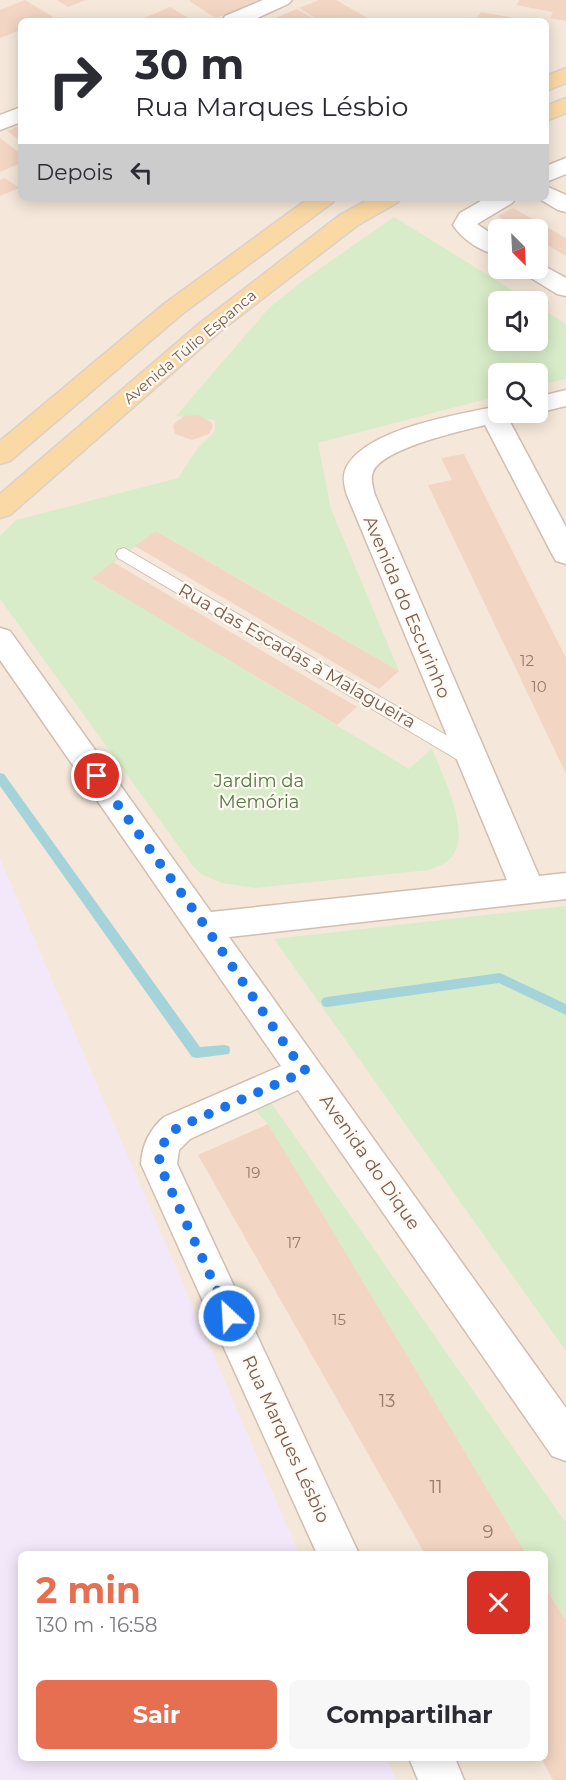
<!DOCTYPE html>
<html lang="pt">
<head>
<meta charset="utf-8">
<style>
	:root { --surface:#fff; --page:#f7f7f7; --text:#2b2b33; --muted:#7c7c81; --accent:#e76f51 }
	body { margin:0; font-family:Montserrat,sans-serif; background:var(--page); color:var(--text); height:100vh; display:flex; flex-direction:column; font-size:22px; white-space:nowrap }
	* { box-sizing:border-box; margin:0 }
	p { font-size:20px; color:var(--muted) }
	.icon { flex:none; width:33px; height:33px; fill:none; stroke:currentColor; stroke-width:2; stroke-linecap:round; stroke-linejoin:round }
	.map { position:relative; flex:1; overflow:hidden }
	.drawer { position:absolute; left:18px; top:1551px; width:530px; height:210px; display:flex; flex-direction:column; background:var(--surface); border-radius:9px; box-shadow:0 3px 15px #0003 }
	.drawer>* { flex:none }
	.top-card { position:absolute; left:18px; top:18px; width:531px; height:183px; border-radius:9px; box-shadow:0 3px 15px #0003; background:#fff; color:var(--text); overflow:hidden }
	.needle { width:39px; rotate:156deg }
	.buttons { position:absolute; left:488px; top:219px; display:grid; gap:12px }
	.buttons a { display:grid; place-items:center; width:60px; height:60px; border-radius:9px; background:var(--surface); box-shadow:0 3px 15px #0003; font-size:30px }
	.pin { position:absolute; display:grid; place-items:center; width:51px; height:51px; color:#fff; margin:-26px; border:3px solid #fff; border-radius:50%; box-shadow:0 2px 6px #0007 }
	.me { position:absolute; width:66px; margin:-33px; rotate:335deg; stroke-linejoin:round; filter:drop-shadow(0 0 4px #0008) }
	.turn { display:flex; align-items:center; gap:21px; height:126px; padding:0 18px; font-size:27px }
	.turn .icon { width:78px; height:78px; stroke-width:2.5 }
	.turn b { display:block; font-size:42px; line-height:51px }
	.then { display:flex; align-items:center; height:57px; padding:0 18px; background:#0003; gap:12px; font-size:22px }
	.round { display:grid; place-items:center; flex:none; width:63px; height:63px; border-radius:9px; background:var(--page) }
	.overview { display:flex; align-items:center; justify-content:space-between; height:102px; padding:0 18px }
	h1 { font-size:36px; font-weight:700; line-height:45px; color:var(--accent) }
	.action { display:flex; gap:12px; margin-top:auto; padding:12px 18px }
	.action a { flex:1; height:69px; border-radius:9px; background:var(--accent); color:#fff; font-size:24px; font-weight:700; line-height:69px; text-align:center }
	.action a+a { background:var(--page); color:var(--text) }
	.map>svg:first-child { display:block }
</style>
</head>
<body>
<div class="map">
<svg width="566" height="1780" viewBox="0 0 566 1780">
	<rect width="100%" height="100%" fill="#fdf6ec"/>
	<path fill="#f5e8da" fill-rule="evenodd" d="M0,0H566V1780H0ZM21,21H546V198H21ZM498,230H537V268H498ZM498,302H537V340H498ZM498,374H537V412H498ZM21,1554H544V1758H21Z"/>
	<path fill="#f3e8fa" d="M0,859L299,1554H21V1758H386L396,1780H0Z"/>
	<g fill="#d8ecc9">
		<path d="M394,217L530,301L498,302V340H537V306L566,324V379L537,386V374H498V396L318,443L331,509L399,671L156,531L93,578L409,769L432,748C442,776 474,834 450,859C444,865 436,867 429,870L255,888L222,883L201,874L193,866L0,599V536L16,520L178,478L197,449L215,431V420L176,416L269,308L305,279Z"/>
		<path d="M566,906V1351L274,939Z"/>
		<path d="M270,1101L566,1523V1621L545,1585L544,1554H526L268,1124L254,1109Z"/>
	</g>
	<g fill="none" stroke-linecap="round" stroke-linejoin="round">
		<g fill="#a5d3da" fill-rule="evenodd">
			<path d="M0,773L4,774L200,1047L224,1045L229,1046L230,1050L229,1054L197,1058L192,1057L0,786Z"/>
			<path d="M500,973L566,1004V1015L499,983L327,1007L323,1006L321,1002L323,998L327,997Z"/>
		</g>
	</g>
	<g fill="#f3d5c3">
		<path d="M25,0L53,17L43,21H21V30L0,38V10Z"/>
		<path d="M57,0H86L68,7Z"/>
		<path d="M191,0H260L216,18L189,1Z"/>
		<path d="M319,0H336L369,19L320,21L299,8Z"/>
		<path d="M520,0H566V21L550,18L553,12L516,5Z"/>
		<path d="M170,7L193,21H137Z"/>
		<path d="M297,9L318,21L273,19Z"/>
		<path d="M481,12L525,20V21H475Z"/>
		<path d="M21,125V141L7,131Z"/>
		<path d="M0,138L21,154V163L0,172Z"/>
		<path d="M5,178L19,188L0,196V180Z"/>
		<path d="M513,208L566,238V256L537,239V230H521L498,216Z"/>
		<path d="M198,415L211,422L213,426L209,434L192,440L175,434L173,426L176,422L185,416Z"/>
		<path d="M464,454L566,658V774L428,485L452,480L441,458Z"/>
		<path d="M156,531L282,604L399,671L379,689L135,546Z"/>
		<path d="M113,562L227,630L357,707L337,725L92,578Z"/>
		<path d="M268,1124L308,1190L526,1554H425L198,1155Z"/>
		<path d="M544,1585L566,1621V1780H553L541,1758H544Z"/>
	</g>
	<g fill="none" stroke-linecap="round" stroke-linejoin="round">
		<g stroke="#d1beb0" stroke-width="2">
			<path id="lane" d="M124,548L477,753L479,758L477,763L470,765L463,763L118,558L116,554L118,550Z"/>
		</g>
		<g stroke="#d1beb0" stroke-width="3">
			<g id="street">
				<path d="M263,0H292L288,4L251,21H222L225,16Z"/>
				<path d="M21,107V122L0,130V115Z"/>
				<path d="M566,158V174L546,182V166Z"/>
				<path d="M546,186L566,195V212L558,210L538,198H546Z"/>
				<path d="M486,198H516L512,203L477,224L498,238V255C480,251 463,240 453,225L460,213Z"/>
				<path d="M537,262L566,278V296L557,294L523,273L520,268H537Z"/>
				<path d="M566,390V406L537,413L534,412H537V397Z"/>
				<path d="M498,406V412H520L516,418L509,420L566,527V564L556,561L552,554L485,425C462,431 382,448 373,472C370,479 373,488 375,495L539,876L566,873V899L229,937L566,1408V1461L552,1456L298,1090L190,1139L179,1150L177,1164L359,1554H317L141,1164C142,1145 150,1129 164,1117L281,1066L0,660V628L10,631L211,912L507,880L347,495C344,486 342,477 346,468C366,428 458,415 498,406Z"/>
				<path d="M409,1758H455L464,1780H418Z"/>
			</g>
		</g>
		<g stroke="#dad1cd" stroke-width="3">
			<g id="primary">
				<path d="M566,68V83L546,91V76Z"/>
				<path d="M566,98V113L546,121V106Z"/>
				<path d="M309,198H336L332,203L182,314L10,461L0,464V441L164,304Z"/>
				<path d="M371,198H401L397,203L358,225L218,333L10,515L0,518V494L200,323L340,215Z"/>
			</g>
		</g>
		<use href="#lane" fill="#fff" fill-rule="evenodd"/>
		<use href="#street" fill="#fff" fill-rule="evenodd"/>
		<use href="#primary" fill="#fbd9a5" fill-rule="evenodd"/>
	</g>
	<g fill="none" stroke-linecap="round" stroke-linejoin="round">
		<path stroke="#1a73e8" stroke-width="10" stroke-dasharray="0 18" d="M97,776L205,926L290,1052L306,1071L177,1128C164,1139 160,1147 159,1164L229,1316"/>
	</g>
	<g text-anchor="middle" stroke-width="4.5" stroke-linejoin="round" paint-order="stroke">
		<g font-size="15" fill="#7a5c4d" stroke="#fffaf3">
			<text transform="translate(190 347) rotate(-40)" y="5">Avenida Túlio Espanca</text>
		</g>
		<g font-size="15" fill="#987a6a">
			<text x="527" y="666">12</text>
			<text x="539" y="692">10</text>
			<text x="253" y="1178">19</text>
			<text x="294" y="1248">17</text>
			<text x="339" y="1325">15</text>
		</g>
		<g font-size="18" fill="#7a5c4d" stroke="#fffaf3">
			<text transform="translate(407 607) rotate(67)" y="6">Avenida do Escurinho</text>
			<text transform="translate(297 656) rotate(30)" y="6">Rua das Escadas à Malagueira</text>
			<text transform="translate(370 1162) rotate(55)" y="6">Avenida do Dique</text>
			<text transform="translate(286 1439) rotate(65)" y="6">Rua Marques Lésbio</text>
		</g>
		<g font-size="18" fill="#537a41" stroke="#fffaf3">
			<text x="259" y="787">Jardim da<tspan x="259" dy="21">Memória</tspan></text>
		</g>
		<g font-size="18" fill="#987a6a">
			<text x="387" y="1407">13</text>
			<text x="436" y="1493">11</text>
			<text x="488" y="1538">9</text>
		</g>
	</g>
</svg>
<div class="buttons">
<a><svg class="needle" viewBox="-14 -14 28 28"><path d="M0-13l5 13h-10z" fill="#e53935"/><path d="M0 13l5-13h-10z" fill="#7c7c81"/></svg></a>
<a><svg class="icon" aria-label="sound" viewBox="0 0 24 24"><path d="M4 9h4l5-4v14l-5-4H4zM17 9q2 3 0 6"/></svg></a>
<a><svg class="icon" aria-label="search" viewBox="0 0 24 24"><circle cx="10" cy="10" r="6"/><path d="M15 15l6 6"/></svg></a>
</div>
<div class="pin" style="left:97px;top:776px;background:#d93025"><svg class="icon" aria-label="arrive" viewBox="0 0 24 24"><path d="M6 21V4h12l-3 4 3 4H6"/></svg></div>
<svg class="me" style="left:229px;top:1316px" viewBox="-20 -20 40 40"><circle r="17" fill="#1a73e8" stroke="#fff" stroke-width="3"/><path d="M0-11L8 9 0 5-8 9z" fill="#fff"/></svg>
<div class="top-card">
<div class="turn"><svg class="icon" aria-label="right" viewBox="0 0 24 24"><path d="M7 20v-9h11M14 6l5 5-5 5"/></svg><div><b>30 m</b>Rua Marques Lésbio</div></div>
<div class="then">Depois<svg class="icon" aria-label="left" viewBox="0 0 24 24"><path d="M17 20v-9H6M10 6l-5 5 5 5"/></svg></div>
</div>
<section class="drawer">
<div class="overview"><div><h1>2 min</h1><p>130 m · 16:58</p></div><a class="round" style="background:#d93025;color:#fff"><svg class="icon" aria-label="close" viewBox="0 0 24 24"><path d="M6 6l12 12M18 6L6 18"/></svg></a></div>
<div class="action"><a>Sair</a><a>Compartilhar</a></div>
</section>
</div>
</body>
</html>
